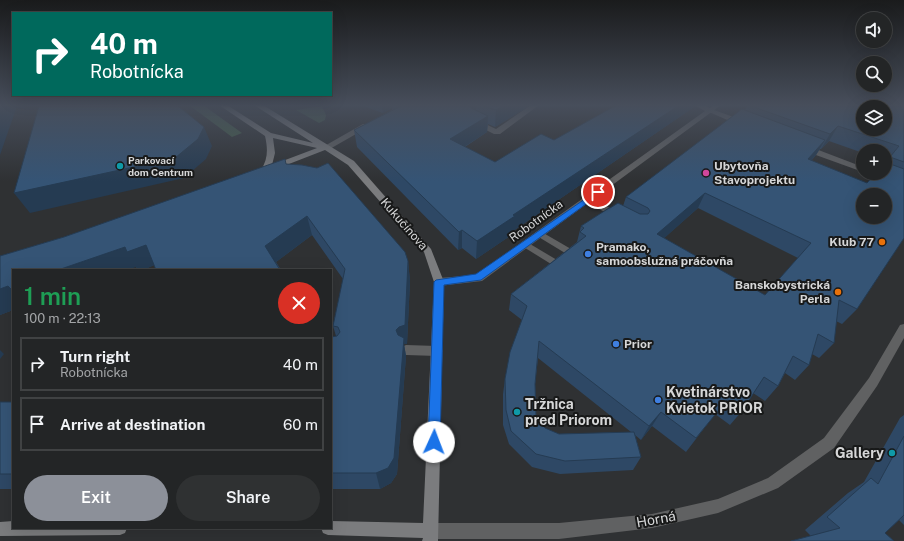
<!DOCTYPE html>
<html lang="en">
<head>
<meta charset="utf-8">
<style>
	:root { --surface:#232526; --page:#2f3132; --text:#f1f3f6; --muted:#a3a5a7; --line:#404243; --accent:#8c9099 }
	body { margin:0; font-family:"Public Sans",sans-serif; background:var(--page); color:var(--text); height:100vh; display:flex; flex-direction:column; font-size:15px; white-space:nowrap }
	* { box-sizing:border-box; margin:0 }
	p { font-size:13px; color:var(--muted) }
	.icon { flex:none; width:22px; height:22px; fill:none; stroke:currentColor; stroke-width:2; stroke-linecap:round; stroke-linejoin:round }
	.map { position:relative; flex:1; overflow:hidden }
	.panel { position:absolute; left:12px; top:269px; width:320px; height:260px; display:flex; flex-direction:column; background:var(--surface); border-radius:0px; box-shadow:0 4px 16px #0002,0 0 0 1px var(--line) }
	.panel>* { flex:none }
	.hud { position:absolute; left:12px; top:12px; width:320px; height:84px; border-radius:0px; box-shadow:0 4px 16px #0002,0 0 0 1px var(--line); background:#00695c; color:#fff; overflow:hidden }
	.fabs { position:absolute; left:856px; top:12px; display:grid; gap:8px }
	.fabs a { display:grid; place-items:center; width:36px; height:36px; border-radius:50%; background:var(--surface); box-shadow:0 4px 16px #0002,0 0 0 1px var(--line); font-size:20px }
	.pin { position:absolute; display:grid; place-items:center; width:34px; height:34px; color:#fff; margin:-17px; border:2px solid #fff; border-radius:50%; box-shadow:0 1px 4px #0007 }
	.me { position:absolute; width:44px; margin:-22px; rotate:2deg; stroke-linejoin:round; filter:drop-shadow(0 0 3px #0008) }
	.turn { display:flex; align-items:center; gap:14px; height:84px; padding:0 12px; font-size:18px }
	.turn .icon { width:52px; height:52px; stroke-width:2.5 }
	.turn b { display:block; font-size:28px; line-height:34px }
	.round { display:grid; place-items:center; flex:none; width:42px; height:42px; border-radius:21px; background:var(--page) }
	.summary { display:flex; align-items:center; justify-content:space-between; height:68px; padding:0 12px }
	h1 { font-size:24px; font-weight:600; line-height:30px; color:#1e9e55 }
	.button { display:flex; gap:8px; margin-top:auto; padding:8px 12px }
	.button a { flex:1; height:46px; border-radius:24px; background:var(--accent); color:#fff; font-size:16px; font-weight:600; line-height:46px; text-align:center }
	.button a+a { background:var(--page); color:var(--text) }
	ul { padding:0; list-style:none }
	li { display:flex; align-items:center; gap:12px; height:54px; margin:0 8px 6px; padding:0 4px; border:2px solid var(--line); border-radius:0px }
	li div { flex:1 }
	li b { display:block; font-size:15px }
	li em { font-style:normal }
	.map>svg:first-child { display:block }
</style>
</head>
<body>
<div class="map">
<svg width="904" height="541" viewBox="0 0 904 541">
	<rect width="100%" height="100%" fill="#2f3133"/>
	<g fill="#435e48">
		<path d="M189,105H203L242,133L232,137Z"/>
		<path d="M322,106L326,115L325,120L319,123L296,110Z"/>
	</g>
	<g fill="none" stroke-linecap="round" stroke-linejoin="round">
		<g fill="#606162" fill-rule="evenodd">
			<path d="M531,105H539L500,134H494L472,123L473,121H479L496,129Z"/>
			<path d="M711,109L745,121L746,123L742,125H739L709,112L708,111Z"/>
			<path d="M802,146H808L863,167V172L802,150Z"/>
			<path d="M866,173H877L904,183V189Z"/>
			<path d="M588,196L621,214L622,216L621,218H615L585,201L584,199Z"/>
			<path d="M540,231L571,249L573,251L571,253H565L537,236L535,234Z"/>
			<path d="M525,241L557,260L559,262L557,264H551L522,246L520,244L522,242Z"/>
			<path d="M406,345L437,346L441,348L443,351L441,354L437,356L406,355L402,353L400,350L402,347Z"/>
		</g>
		<g fill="#606162" fill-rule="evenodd">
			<path d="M694,105H704L710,108L713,105H721L482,281L439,286L435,285L434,282L435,279L439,278L476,275L705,111Z"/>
			<path d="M363,124H366L370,126L328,150H322L321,148Z"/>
			<path d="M904,324V338L877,386L834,448L778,488L718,513L652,528L559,539H431L426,536L423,531L426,526L431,523H559L652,514L718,499L768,478L824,438L869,378L900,325Z"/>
		</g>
		<g fill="#7b7c7e" fill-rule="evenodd">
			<path d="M219,105H227L271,133L313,143L254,105H263L354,161L431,249L444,282L438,541H422L423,538L328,535L323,533L321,528H331V521L423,523L434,282L424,252L348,165L325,150L276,169L270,168L268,172H262L261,170C268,159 268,149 265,136ZM273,138L317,148L272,165L275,153Z"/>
			<path d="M13,521V528H127L125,533L120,535L0,536V522Z"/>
		</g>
	</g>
	<g fill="#2e4865" fill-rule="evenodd">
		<path d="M363,106H529L495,127L488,124L487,132L465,147L495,162L554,140L615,106H695L694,107L513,231V234L476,259L462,248L458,250L357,147L354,130L392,110V108L383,113Z"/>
		<path d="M747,106H904V238L857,309L842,324L836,321L834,343L819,358L812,354L809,365L795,380L785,373L778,386L765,401L753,393L742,411L730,425L715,414L686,452L652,426L641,440L635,435L641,457L633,470L560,474L532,467L509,444L503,425V394L505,379L522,320L509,310L511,294L577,242L581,226L610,208L623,206L626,197L745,110ZM829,141L863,153V151H885V160L887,161L867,183L811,161L816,155L820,149H821ZM698,208L798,258L765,295L664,238ZM538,358L631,432L559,434L545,428L536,417L535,384Z"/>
		<path d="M286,164L317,168L408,261L410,281L407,344H404L406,356L397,474L391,483L380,489H331V339L336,336L333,326L343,279L312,235L276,262L281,270H156L154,265L143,270H138L136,267L13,270V310L0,315V256L64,237Z"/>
		<rect x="0" y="402" width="13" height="87"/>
		<path d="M904,415V525L899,520L885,533L811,536L805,530L848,493L864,482L900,418Z"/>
	</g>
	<g fill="#253b52">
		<path d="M0,106H17L0,155Z"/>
		<path d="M382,106H391L392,108L383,113Z"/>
		<path d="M470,106H476V120Z"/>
		<path d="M504,106H529L495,127L496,110Z"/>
		<path d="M678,106H695L694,107L513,231V234L476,259L477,241L513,215Z"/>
		<path d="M488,116L487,132L450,156V139Z"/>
		<path d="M838,126L829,141L821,149L830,134Z"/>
		<path d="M204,127L212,146L206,159L184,178L30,213L14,193Z"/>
		<path d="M825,140L816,155L798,175L808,159Z"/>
		<path d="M705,193L698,208L651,250L657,234Z"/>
		<path d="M307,216L312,235L272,265L265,246Z"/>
		<path d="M462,230V248L458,250L459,232Z"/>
		<path d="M146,245L157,264L143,270H138L136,267L127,270H58L125,247Z"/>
		<path d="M408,261L410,281L407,344H404L406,356L397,474L391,483L380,489L376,473L396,330Z"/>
		<path d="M8,286L13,290V310L0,315V289Z"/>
		<path d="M0,350L4,354L0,359Z"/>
		<path d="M661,412L652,426L641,440L649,426Z"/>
	</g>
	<g fill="#355475" stroke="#253b52" fill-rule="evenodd">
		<path d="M39,106H178L204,127L198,139L175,158L14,193Z"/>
		<path d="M401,106H471H470L471,108L488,116L450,139L495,162L541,134L554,140L615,106H678L513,215L515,216L477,241L462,230L459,232L354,130Z"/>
		<path d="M483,106H504L496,110Z"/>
		<path d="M751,106H904V162L890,157L899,146L838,126L830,134ZM863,107H885V129H863Z"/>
		<path d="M742,109L825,140L808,159L867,183L876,173H885V162L904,169V238L857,309L839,300L834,343L818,334L809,365L793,356L778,386L764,377L742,411L727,400L696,438L661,412L649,426L539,341L535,384L536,417L545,428L559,434L634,432L641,457L565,461L536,454L511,431L506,410L505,379L510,352L527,306L511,294L586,236L580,232L584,228L581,226L609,208H610L618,203L640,214H648L650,211L648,208L626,197ZM705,193L811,243L765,295L657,234ZM863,195H885V217H863Z"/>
		<path d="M285,159L286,164L302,165L317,168L328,163L405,252L408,261L405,325L399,327L396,330L398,335L404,338L394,458L388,468L376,473H331V337L337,336L340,332L338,327L333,326L345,269L307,216L265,246L280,270H156L146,245L127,252L125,247L58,270H13V290H12L8,286L0,289V256L64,237Z"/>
		<rect x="0" y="402" width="13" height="72"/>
		<path d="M904,436V515L885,533L894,541H791L840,528L827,517L871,478L878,484Z"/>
	</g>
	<linearGradient id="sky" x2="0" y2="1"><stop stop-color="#1a1b1c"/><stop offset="0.58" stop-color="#474e5b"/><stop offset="1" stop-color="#474e5b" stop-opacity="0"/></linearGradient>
	<rect width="904" height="181" fill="url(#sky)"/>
	<path fill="#1a73e8" stroke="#114b97" d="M598,190L601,192L600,194L481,280L444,285L440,442L439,446L434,448L430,446L428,442L434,282L436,280L476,274Z"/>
	<g fill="#0f9aa8" stroke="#181919" stroke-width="1.5">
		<circle cx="120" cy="166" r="4"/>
		<circle cx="517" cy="412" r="4"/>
		<circle cx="892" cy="453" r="4"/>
	</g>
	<circle fill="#d1479c" stroke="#181919" stroke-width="1.5" cx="706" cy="173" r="4"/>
	<g fill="#e8710a" stroke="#181919" stroke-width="1.5">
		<circle cx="882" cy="242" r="4"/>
		<circle cx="838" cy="292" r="4"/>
	</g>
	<g fill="#3f7fe0" stroke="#181919" stroke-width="1.5">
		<circle cx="588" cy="254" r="4"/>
		<circle cx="616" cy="344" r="4"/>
		<circle cx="658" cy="400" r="4"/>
	</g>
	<g text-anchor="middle" stroke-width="4" stroke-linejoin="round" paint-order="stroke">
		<g font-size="10" font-weight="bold" fill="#d6d7d8" stroke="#181919" text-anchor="start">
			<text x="128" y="164">Parkovací<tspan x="128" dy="12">dom Centrum</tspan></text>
		</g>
		<g font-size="12" font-weight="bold" fill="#d6d7d8" stroke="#181919" text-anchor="start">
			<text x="714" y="170">Ubytovňa<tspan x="714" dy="14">Stavoprojektu</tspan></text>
			<text x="874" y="246" text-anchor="end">Klub 77</text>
			<text x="596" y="251">Pramako,<tspan x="596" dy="14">samoobslužná práčovňa</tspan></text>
			<text x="830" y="289" text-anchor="end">Banskobystrická<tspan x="830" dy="14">Perla</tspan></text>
			<text x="624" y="348">Prior</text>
		</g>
		<g font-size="12" fill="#d6d7d8" stroke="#181919">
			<text transform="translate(536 221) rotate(-36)" y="4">Robotnícka</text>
			<text transform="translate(404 224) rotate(49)" y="4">Kukučínova</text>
		</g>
		<g font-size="14" font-weight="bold" fill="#d6d7d8" stroke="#181919" text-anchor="start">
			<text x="666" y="397">Kvetinárstvo<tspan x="666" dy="16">Kvietok PRIOR</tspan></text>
			<text x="525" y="409">Tržnica<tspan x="525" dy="16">pred Priorom</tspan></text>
			<text x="884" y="458" text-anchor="end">Gallery</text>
		</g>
		<g font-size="14" fill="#d6d7d8" stroke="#181919">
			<text transform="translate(656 519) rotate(-10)" y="5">Horná</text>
		</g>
	</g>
</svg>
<div class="fabs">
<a><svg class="icon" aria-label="sound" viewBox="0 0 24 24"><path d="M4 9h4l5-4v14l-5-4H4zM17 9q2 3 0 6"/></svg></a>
<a><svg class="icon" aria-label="search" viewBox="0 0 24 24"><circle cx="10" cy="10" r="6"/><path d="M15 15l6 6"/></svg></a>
<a><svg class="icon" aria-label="layers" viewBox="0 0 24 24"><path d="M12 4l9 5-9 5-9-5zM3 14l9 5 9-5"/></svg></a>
<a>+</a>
<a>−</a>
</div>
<div class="pin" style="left:598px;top:192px;background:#d93025"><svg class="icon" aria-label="arrive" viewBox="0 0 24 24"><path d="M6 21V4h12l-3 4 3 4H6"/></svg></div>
<svg class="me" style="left:434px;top:442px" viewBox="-20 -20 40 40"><circle r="19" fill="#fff"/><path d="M0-13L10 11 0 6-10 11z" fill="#1a73e8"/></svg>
<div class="hud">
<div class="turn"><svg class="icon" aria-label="right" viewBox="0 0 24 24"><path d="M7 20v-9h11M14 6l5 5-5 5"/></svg><div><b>40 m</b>Robotnícka</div></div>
</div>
<section class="panel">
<div class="summary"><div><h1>1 min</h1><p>100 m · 22:13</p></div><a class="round" style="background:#d93025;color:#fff"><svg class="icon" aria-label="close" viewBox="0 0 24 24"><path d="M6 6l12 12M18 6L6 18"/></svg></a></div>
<ul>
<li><svg class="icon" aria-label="right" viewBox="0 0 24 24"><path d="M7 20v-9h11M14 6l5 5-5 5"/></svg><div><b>Turn right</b><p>Robotnícka</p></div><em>40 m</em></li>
<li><svg class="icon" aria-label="arrive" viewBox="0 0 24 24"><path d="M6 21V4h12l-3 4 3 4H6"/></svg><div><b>Arrive at destination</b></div><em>60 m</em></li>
</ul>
<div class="button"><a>Exit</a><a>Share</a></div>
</section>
</div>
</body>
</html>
